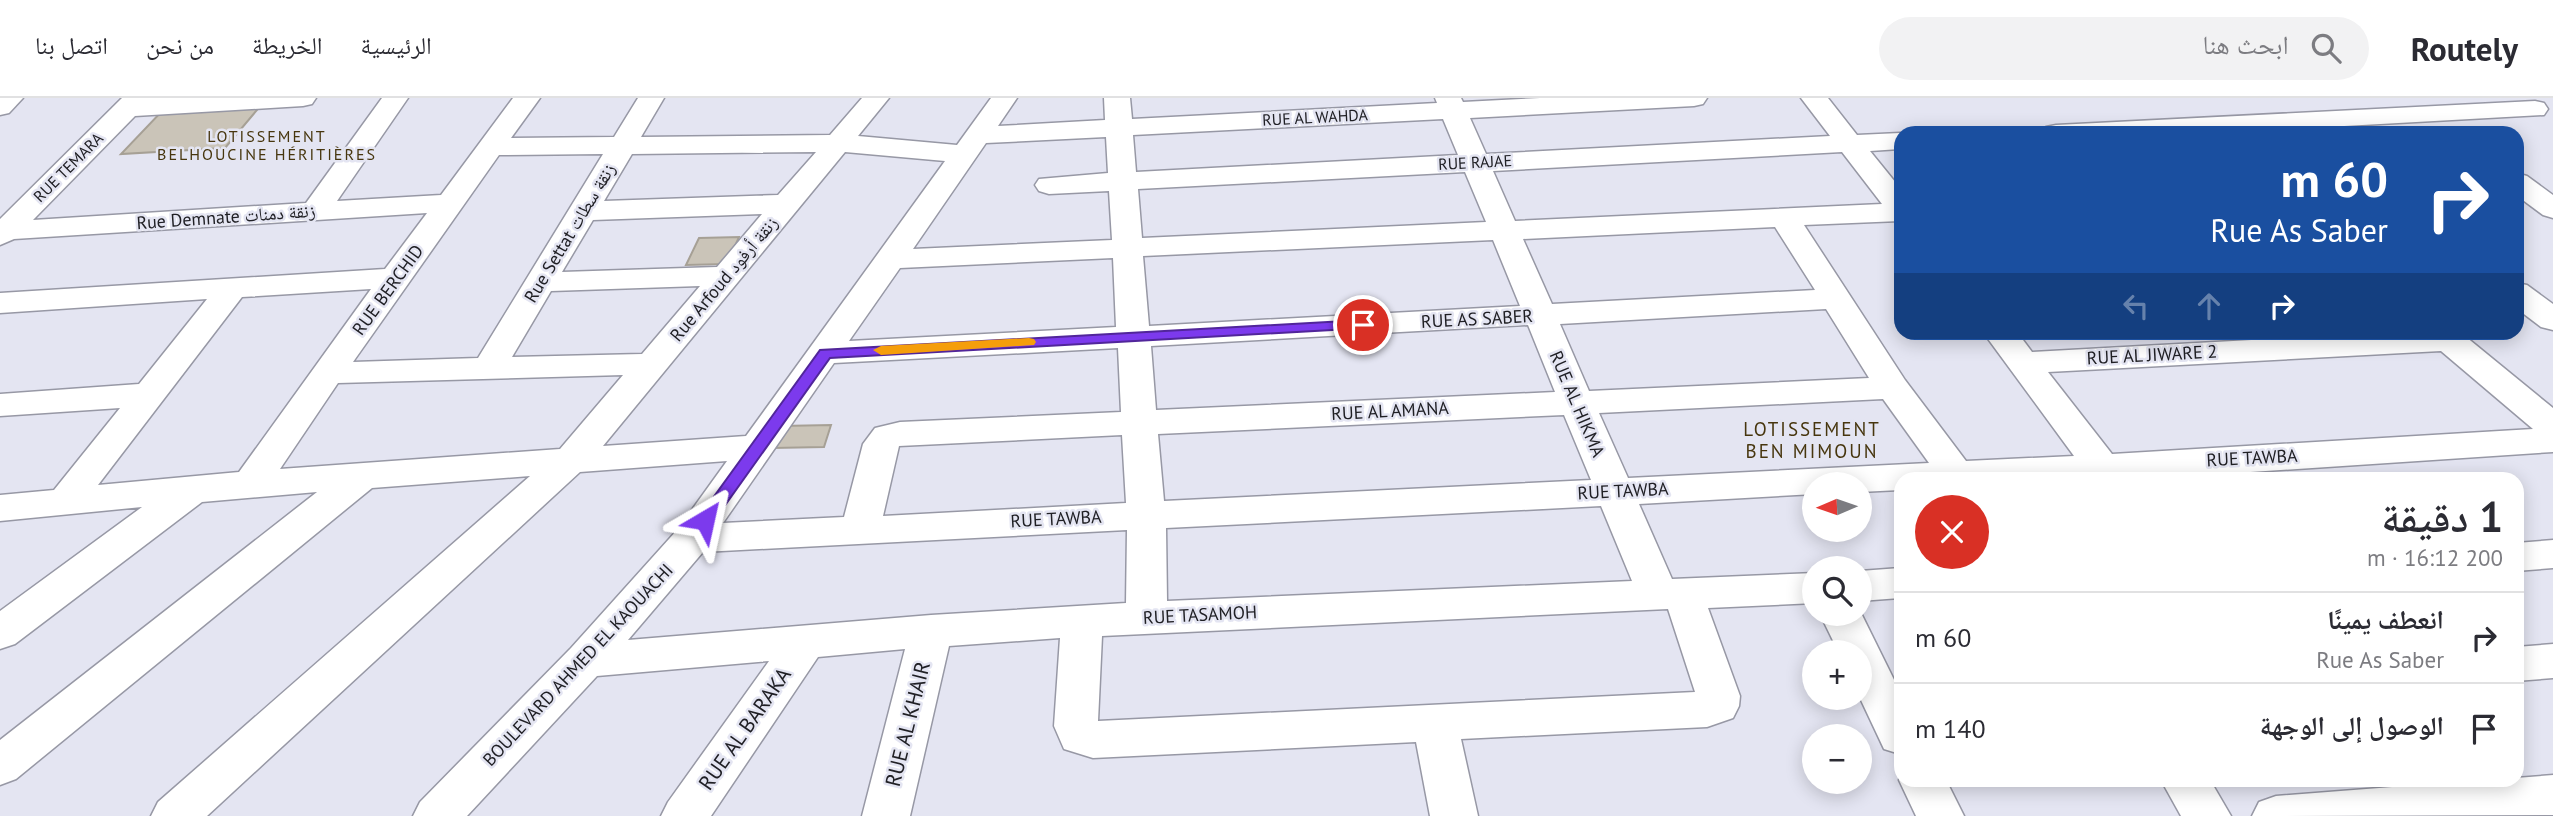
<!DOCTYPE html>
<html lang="ar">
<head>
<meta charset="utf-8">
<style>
	:root { --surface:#fff; --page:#f2f2f3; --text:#2b2b33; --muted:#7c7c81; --line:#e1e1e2 }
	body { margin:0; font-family:"PT Sans","Noto Naskh Arabic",sans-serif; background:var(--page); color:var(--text); direction:rtl; height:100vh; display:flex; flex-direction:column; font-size:26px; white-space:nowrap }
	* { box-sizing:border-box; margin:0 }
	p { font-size:23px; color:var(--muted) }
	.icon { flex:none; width:38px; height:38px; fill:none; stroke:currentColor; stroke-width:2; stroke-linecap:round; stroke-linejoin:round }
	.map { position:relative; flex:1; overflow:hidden; direction:ltr }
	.details { position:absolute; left:1894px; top:374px; width:630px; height:315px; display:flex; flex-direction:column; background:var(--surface); border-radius:21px; box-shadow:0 4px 18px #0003; direction:rtl }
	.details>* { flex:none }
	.banner { position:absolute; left:1894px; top:28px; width:630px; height:214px; border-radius:21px; box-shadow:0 4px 18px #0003; direction:rtl; background:#1a4fa0; color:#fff; overflow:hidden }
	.needle { width:46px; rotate:268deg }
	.tools { position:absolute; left:1802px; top:374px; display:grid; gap:14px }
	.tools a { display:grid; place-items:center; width:70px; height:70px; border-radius:50%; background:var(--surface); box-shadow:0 4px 18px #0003; font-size:35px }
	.pin { position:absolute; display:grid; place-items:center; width:60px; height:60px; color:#fff; margin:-30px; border:4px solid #fff; border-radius:50%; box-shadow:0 2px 7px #0007 }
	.me { position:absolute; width:77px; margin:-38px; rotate:36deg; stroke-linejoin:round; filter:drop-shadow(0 0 5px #0008) }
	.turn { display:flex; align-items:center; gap:24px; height:147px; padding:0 21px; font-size:32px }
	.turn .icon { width:91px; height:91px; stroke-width:2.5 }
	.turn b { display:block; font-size:49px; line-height:60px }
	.lanes { display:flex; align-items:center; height:66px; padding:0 21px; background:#0003; justify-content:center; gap:35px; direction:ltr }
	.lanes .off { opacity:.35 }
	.round { display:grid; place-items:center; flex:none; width:74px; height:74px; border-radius:37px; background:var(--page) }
	.head { display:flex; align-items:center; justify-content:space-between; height:119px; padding:0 21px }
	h1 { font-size:42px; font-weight:600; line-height:52px }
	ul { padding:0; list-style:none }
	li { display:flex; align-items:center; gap:21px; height:91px; padding:0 21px; border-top:2px solid var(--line) }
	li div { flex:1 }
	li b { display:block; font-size:26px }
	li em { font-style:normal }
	header { display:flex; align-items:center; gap:42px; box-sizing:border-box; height:98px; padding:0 35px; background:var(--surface); border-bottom:2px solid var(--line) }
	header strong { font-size:33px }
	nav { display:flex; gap:38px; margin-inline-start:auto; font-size:24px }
	.search { width:490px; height:63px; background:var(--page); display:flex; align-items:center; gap:18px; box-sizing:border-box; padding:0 24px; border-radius:38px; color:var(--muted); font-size:26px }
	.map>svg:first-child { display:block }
</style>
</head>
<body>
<header>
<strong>Routely</strong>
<div class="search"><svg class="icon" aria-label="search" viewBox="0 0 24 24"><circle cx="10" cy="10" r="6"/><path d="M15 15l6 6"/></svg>ابحث هنا</div>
<nav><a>الرئيسية</a><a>الخريطة</a><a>من نحن</a><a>اتصل بنا</a></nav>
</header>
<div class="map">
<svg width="2553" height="718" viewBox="0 0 2553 718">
	<rect width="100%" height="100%" fill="#e4e5f2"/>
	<g fill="#cac4b8" stroke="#a6a095" stroke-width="2">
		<path d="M262,6L225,50L121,56L164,11Z"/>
		<path d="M739,139L727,166L686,167L699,140Z"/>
		<path d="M831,327L824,349L773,350L781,328Z"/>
	</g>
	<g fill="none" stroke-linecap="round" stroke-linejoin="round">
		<g stroke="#9798a5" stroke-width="3">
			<g id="minor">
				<path d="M0,0H23L9,15L0,17Z"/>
				<path d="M122,0H316L312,6L303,8L135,18L33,122L306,105L382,0H408L337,103L441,97L513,0H540L511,40L614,39L638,0H664L641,39L830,37L862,0H889L858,38L957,47L991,0H1017L998,28L1105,22L1104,0H1130L1132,21L1437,5L1435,0H1461L1463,4L1540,0H1707L1703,6L1694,8L1470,20L1486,56L1830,38L1801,0H1828L1857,37L1900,35H1901L1900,51L1870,53L1900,90V123L1804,127L1905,282L1966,363L2074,358L1983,234H2017L2032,254L2399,234H2460L2553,310V354L2130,382H1900V392L1860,394V387H1815V396L1639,406L1672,481L1815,475V505L1708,510L1740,598L1739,608L1733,620L1707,629L1461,641L1478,718H1430L1416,644L1093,660L1064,651L1054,628L1060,540L949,548L910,718H862L905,551L818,559L711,718H661L668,704L769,563L597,578L467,718H413L420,704L571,550L678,431L727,363L580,374L207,718H151L158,704L530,378L372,390L16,681L0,687V642L317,394L202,404L15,546L0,551V513L142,409L0,423V397L54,392L120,310L0,318V296L139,286L207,201L0,215V195L385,171L427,115L14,141L0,147V121ZM1443,21L1458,57L1136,74L1133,37ZM1106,39L1108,75L1039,81L1035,87L1039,93L1049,96L1109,93L1112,142L913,151L986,45ZM816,54L778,97L604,103L632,56ZM845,54L945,63L746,338L603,348ZM1842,54L1882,106L1515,123L1493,73ZM603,56L478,260L353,264L499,57ZM1465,74L1486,124L1142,140L1138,91ZM762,116L717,169L562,174L593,122ZM1775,129L1815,192L1552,206L1523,141ZM1493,142L1520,208L1149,228L1143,158ZM1113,160L1116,229L849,243L900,170ZM700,188L642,256L512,259L551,193ZM371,191L239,374L98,387L242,199ZM1826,211L1869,280L1589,293L1560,226ZM1528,227L1555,294L1156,312L1151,248ZM1118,250L1121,314L900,324L875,330L863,346L844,419L723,425L834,265ZM2441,253L2533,331L2112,356L2048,274ZM623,277L560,351L280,371L338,285ZM1883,301L1929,365L1628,380L1599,315ZM1564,317L1591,382L1164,403L1158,336ZM1122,337L1126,405L883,418L899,348ZM1601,408L1632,483L1167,503L1166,430ZM1127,432L1126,505L931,517L628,542L703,454ZM1668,511L1695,594L1098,623L1102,538Z"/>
				<path d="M2535,3L2544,5L2548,11L2544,17L2218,35H2042L2046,29L2056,27Z"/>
				<path d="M2516,75L2527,78L2553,97V120L2543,117L2516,97Z"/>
				<path d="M2516,185L2527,187L2553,206V232L2541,229L2516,210Z"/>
				<path d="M2553,442V470L2516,473V445Z"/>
				<path d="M1900,470V500L1860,503V473Z"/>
				<path d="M1860,513L1900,594V656L1884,651L1860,600V555H1839L1820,516H1860Z"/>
				<path d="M2553,546V580L2516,583V549Z"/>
				<path d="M2553,677V717L2252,718L2259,704L2276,698L2482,682H2516V680Z"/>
				<path d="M1900,679V682H1946L1964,718H1916L1899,682Z"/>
				<path d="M2161,682H2210L2231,718H2181Z"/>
			</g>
		</g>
		<use href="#minor" fill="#fff" fill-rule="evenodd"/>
	</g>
	<path fill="#7c3aed" stroke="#51269a" stroke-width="2" d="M1363,222L1370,227L1368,230L830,260L711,427L705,428L697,422L820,252Z"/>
	<path fill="#f59e0b" d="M1029,240L1034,241L1036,244L1034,247L881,257L873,252L881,248Z"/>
	<g text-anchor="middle" stroke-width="5" stroke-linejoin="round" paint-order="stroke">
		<g font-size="16" fill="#202025" stroke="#e4e5f2">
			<text transform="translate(1315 19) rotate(-3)" y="6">RUE AL WAHDA</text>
			<text transform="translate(1475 64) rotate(-3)" y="6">RUE RAJAE</text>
			<text transform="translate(68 69) rotate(-45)" y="6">RUE TEMARA</text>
		</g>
		<g font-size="16" letter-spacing="2" fill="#47360e" stroke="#e4e5f2">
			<text x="267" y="44">LOTISSEMENT<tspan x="267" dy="18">BELHOUCINE HÉRITIÈRES</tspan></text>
		</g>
		<g font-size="18" fill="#202025" stroke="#e4e5f2">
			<text transform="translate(226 119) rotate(-4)" y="6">Rue Demnate زنقة دمنات</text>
			<text transform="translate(570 135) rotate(-59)" y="6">Rue Settat زنقة سطات</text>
			<text transform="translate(724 181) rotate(-50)" y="6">Rue Arfoud زنقة أرفود</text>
			<text transform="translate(388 192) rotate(-54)" y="6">RUE BERCHID</text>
			<text transform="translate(1477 221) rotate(-3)" y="6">RUE AS SABER</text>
			<text transform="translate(2152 257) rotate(-3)" y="6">RUE AL JIWARE 2</text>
			<text transform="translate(1577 306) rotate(67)" y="6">RUE AL HIKMA</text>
			<text transform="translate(1390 313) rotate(-3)" y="6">RUE AL AMANA</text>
			<text transform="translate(2252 360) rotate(-3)" y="6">RUE TAWBA</text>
			<text transform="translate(1623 393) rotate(-3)" y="6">RUE TAWBA</text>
			<text transform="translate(1056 421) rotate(-3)" y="6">RUE TAWBA</text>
			<text transform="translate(1200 517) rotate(-3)" y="6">RUE TASAMOH</text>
			<text transform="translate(578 567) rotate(-47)" y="6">BOULEVARD AHMED EL KAOUACHI</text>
		</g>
		<g font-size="19" letter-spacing="2" fill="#47360e" stroke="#e4e5f2">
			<text x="1812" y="338">LOTISSEMENT<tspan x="1812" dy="22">BEN MIMOUN</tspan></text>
		</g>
		<g font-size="21" fill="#202025" stroke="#e4e5f2">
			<text transform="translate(908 626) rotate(-76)" y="7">RUE AL KHAIR</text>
			<text transform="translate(745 631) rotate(-55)" y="7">RUE AL BARAKA</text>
		</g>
	</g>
</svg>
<div class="tools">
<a><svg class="needle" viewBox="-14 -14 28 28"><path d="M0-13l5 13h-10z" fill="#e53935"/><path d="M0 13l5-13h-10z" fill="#7c7c81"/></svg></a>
<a><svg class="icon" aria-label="search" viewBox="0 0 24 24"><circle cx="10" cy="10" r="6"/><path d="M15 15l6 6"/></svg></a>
<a>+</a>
<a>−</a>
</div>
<div class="pin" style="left:1363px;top:227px;background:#d93025"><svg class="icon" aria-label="arrive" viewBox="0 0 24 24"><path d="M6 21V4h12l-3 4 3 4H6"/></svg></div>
<svg class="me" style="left:705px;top:422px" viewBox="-20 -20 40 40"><path d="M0-17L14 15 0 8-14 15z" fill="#7c3aed" stroke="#fff" stroke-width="4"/></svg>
<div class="banner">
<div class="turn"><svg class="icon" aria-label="right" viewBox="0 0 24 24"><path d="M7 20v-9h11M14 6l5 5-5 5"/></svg><div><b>60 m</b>Rue As Saber</div></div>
<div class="lanes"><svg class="icon off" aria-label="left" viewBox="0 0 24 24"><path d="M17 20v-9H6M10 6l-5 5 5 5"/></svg><svg class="icon off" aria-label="ahead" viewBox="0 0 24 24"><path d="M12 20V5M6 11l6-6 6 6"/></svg><svg class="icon" aria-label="right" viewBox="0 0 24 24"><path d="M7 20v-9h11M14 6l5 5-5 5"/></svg></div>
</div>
<section class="details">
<div class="head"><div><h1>1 دقيقة</h1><p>200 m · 16:12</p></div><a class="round" style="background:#d93025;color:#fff"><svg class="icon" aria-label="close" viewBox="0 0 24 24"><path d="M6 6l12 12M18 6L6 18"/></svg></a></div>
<ul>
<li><svg class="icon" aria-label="right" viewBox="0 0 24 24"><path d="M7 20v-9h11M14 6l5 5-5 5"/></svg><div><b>انعطف يمينًا</b><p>Rue As Saber</p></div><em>60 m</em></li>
<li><svg class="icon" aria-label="arrive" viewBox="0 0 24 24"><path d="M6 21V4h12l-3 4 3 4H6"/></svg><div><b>الوصول إلى الوجهة</b></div><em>140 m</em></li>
</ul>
</section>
</div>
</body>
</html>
